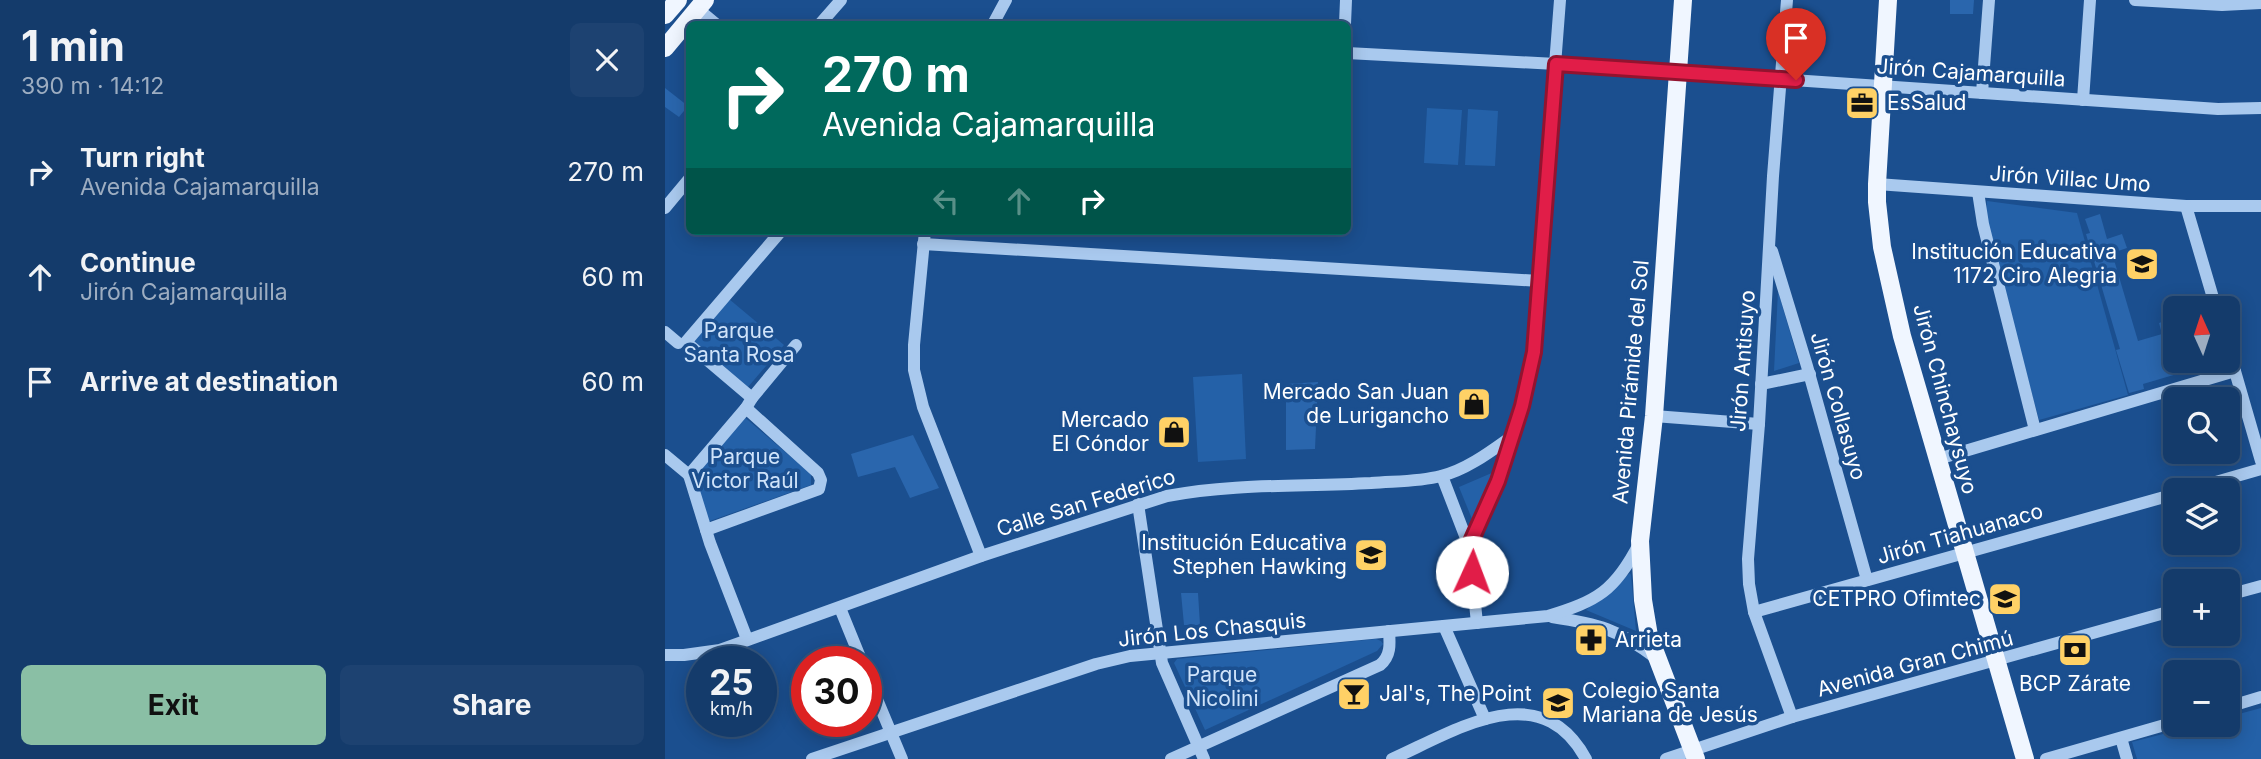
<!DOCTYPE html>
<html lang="en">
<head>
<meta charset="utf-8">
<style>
	:root { --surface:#143b6b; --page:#1d4271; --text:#f1f3f6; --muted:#9dadc1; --line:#33557e; --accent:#8abfa5 }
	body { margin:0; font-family:Inter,sans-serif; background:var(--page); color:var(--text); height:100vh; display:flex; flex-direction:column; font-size:26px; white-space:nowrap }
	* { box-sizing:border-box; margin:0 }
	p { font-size:23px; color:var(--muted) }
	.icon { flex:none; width:38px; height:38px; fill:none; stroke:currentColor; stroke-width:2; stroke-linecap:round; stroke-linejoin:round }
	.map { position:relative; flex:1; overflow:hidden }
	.drawer { display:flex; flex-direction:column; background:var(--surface); width:665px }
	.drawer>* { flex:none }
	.top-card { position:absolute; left:21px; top:21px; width:665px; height:214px; border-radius:10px; box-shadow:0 4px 18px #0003,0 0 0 2px var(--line); background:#00695c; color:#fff; overflow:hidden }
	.needle { width:46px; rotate:357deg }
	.tools { position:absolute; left:1498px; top:296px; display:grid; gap:14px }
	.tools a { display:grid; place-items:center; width:77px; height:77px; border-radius:10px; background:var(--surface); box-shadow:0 4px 18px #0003,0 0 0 2px var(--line); font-size:35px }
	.speed { position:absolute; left:21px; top:646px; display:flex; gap:14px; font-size:35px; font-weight:700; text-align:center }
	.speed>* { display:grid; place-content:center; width:91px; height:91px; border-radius:50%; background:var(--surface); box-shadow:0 4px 18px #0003,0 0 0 2px var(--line); line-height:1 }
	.speed small { font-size:18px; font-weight:400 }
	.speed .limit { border:10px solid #d22; background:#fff; color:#111 }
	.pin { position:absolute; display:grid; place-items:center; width:60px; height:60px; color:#fff; margin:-72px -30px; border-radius:50% 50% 50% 0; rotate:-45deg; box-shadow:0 0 7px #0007 }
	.pin .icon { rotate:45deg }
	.me { position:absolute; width:77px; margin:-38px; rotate:2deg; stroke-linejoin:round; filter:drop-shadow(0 0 5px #0008) }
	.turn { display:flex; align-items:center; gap:24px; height:147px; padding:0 21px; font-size:32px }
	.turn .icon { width:91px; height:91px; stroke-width:2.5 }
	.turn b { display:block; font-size:49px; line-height:60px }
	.lanes { display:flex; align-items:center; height:66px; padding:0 21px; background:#0003; justify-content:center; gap:35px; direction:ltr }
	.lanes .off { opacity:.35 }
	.round { display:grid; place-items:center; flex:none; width:74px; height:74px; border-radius:10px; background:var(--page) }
	.headline { display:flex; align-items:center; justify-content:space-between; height:119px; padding:0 21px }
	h1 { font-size:42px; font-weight:700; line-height:52px }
	.primary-button { display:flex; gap:14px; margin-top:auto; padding:14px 21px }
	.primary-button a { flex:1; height:80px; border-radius:10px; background:var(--accent); color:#111; font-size:28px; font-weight:700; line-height:80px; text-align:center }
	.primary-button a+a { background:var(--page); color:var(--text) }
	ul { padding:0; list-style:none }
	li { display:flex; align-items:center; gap:21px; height:105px; padding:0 21px }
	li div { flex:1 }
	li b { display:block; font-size:26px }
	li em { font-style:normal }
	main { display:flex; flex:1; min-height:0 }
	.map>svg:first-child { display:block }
</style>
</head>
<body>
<main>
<section class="drawer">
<div class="headline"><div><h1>1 min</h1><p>390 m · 14:12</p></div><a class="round"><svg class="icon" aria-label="close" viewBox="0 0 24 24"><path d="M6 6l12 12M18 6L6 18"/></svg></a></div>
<ul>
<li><svg class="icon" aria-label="right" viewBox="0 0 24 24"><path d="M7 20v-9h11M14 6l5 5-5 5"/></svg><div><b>Turn right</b><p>Avenida Cajamarquilla</p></div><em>270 m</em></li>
<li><svg class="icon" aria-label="ahead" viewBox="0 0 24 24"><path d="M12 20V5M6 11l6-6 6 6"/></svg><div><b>Continue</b><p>Jirón Cajamarquilla</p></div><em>60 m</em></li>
<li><svg class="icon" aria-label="arrive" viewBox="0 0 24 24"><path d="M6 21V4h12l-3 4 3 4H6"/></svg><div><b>Arrive at destination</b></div><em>60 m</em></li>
</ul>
<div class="primary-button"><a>Exit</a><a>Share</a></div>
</section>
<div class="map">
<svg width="1596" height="759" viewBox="0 0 1596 759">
	<rect width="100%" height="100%" fill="#1b4f8f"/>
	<g fill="#2461a8">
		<path d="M762,108L797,110L793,165L759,163Z"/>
		<path d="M803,109L833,111L830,166L800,165Z"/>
		<path d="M1322,201L1412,213L1463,395L1374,420L1320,220Z"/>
		<path d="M1113,291L1134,363L1109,371Z"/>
		<path d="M64,299L119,345L83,387L29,341Z"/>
		<path d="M577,374L581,459L533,462L528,377Z"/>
		<path d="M77,415L146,474V485L42,522L27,476Z"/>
		<path d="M829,472L809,524L794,487Z"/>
		<path d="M965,573L966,575L971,631L921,610Z"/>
		<path d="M711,639L716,641L718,644L712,651L540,730L509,663L512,659Z"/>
		<path d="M99,661L112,696L96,702V662Z"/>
		<path d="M1596,708V759H1472L1467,742L1533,725L1563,724V717Z"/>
	</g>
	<g fill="#2a66ad">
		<path d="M1285,0H1309L1308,14H1285Z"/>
		<path d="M0,88L23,106L14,117L0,107Z"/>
		<path d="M1435,214L1442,239L1457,234L1462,248L1447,253L1473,341L1497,334L1494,323L1506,319L1510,335V360H1526L1529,369L1478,384L1479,389L1464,393L1451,350L1455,349L1421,234L1425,233L1420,219Z"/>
		<path d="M653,382L650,449L621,450V384Z"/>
		<path d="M248,435L274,488L245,498L230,467L193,477L186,454Z"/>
		<path d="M516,593H533L535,625H519Z"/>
	</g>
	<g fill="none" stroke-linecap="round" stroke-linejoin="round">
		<g stroke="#a9c9ee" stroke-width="12">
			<path d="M1122,0L1108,176L1094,424L1083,559L1084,584L1089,612L1127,717"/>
			<path d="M1470,0L1557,5L1596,3"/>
			<path d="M33,9L51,24"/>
			<path d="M155,24L176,0"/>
			<path d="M328,24L341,0"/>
			<path d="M680,24L681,0"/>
			<path d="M682,53L891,64L1553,109L1596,108"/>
			<path d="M1317,93L1324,0"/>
			<path d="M1418,100L1425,0"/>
			<path d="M1212,184L1521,206H1596"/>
			<path d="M1313,192L1318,224L1370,430"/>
			<path d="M1521,206L1551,308"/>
			<path d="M0,208L24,179"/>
			<path d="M260,231L249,345V370L258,407L316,556"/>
			<path d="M258,244L874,281"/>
			<path d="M1107,251L1142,366L1202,580"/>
			<path d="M0,332L13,343"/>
			<path d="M1563,347L1596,461"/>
			<path d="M1096,384L1145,374"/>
			<path d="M87,398L21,342L116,231"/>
			<path d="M989,416L1094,424"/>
			<path d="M0,455L24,475"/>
			<path d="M1273,459L1570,371"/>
			<path d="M24,475L45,543L82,639"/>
			<path d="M24,475L81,408L87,398L131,345"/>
			<path d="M777,476L804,546"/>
			<path d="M1523,490L1596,469"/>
			<path d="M473,504L497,663L539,759"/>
			<path d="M41,530L154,489L156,480L153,473L81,408"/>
			<path d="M1563,595L1596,586"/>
			<path d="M175,608L197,662"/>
			<path d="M1089,612L1510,494"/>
			<path d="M887,617C933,624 953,629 991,658"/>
			<path d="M812,623L804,546L833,481L857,406L868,352L895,0"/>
			<path d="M779,626L820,719"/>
			<path d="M0,655H19L55,650L316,556L502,496C569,483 638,487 706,483C729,481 753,482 776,476C801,470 825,452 846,437"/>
			<path d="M201,673L237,759"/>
			<path d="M1563,707L1596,697"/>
			<path d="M1456,738L1462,759"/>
			<path d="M147,759L431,664L465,656L883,616C932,601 950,591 974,544"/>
			<path d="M506,759L715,665C726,656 725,644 724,631"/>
			<path d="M727,759C790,731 875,674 921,759"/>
			<path d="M1001,759L1127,717L1510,610"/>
			<path d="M1381,759L1510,722"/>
		</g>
		<g stroke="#f0f6ff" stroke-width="18">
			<path d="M1018,0L989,416L975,541L978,600L984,636L1031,759"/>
			<path d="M1223,0L1212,184V202L1217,247L1237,336L1360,759"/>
			<path d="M0,15L13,0"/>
			<path d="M0,48L40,0"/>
		</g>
	</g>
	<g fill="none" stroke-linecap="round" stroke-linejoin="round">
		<g stroke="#92132f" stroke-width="18">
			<path id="route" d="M807,572L804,546L833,481L857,406L869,352L891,64L1131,80"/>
		</g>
		<use href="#route" stroke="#e11d48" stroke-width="12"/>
	</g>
	<defs>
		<g id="office-square" transform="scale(1.75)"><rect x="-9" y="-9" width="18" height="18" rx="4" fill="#ffd166" stroke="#1b4f8f"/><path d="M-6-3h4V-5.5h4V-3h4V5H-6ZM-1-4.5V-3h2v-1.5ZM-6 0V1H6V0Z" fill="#111"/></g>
		<g id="school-square" transform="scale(1.75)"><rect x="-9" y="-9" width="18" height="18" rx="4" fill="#ffd166" stroke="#1b4f8f"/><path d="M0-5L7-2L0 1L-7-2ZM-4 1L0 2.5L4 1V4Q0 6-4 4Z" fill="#111"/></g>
		<g id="shop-square" transform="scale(1.75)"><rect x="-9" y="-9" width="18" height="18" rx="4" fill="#ffd166" stroke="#1b4f8f"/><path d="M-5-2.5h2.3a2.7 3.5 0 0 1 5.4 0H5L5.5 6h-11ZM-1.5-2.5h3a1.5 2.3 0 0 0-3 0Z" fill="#111"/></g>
		<g id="university-square" transform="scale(1.75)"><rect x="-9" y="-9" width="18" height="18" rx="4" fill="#ffd166" stroke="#1b4f8f"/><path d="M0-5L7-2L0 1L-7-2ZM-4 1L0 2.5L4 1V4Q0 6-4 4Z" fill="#111"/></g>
		<g id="pharmacy-square" transform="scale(1.75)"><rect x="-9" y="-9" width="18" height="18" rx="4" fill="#ffd166" stroke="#1b4f8f"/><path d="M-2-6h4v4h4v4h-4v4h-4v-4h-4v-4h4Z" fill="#111"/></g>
		<g id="bank-square" transform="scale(1.75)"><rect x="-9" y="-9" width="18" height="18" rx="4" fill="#ffd166" stroke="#1b4f8f"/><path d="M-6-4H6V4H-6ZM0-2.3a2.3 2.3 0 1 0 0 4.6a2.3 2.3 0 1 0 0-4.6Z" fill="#111"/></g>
		<g id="bar-square" transform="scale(1.75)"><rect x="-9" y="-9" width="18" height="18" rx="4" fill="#ffd166" stroke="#1b4f8f"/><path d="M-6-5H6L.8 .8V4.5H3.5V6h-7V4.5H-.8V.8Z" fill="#111"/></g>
	</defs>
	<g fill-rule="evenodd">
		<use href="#office-square" x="1197" y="103"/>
		<use href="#school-square" x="1477" y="264"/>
		<use href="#shop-square" x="809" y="404"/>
		<use href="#shop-square" x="509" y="432"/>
		<use href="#school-square" x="706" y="555"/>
		<use href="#university-square" x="1340" y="599"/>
		<use href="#pharmacy-square" x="926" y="640"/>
		<use href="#bank-square" x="1410" y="650"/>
		<use href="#bar-square" x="689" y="694"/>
		<use href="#school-square" x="893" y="703"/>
	</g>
	<g text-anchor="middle" stroke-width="7" stroke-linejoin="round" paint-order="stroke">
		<g font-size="21" fill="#fff" stroke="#1b4f8f">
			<text transform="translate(1306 73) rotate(4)" y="7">Jirón Cajamarquilla</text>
			<text transform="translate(1405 179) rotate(4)" y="7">Jirón Villac Umo</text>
			<text transform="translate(1078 361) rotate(-86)" y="7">Jirón Antisuyo</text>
			<text transform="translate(966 382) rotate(-85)" y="7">Avenida Pirámide del Sol</text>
			<text transform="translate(1280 399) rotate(75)" y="7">Jirón Chinchaysuyo</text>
			<text transform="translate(1173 406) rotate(74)" y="7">Jirón Collasuyo</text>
			<text transform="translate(421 503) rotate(-17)" y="7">Calle San Federico</text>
			<text transform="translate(1295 534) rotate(-16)" y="7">Jirón Tiahuanaco</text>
			<text transform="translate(547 630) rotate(-6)" y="7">Jirón Los Chasquis</text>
			<text transform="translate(1250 664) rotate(-15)" y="7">Avenida Gran Chimú</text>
		</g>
		<g font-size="21" fill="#fff" stroke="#1b4f8f" text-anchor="end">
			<text x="1222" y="110" text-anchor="start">EsSalud</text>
			<text x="1452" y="259">Institución Educativa<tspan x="1452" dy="24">1172 Ciro Alegria</tspan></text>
			<text x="784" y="399">Mercado San Juan<tspan x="784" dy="24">de Lurigancho</tspan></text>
			<text x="484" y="427">Mercado<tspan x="484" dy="24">El Cóndor</tspan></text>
			<text x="682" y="550">Institución Educativa<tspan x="682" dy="24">Stephen Hawking</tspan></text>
			<text x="1316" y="606">CETPRO Ofimtec</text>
			<text x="950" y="647" text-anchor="start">Arrieta</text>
			<text x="1410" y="691" text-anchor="middle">BCP Zárate</text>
			<text x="917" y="698" text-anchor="start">Colegio Santa<tspan x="917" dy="24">Mariana de Jesús</tspan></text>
			<text x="714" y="701" text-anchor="start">Jal's, The Point</text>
		</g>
		<g font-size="21" fill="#cfe3fa" stroke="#1b4f8f">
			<text x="74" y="338">Parque<tspan x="74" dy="24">Santa Rosa</tspan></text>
			<text x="80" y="464">Parque<tspan x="80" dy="24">Victor Raúl</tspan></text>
			<text x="557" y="682">Parque<tspan x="557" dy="24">Nicolini</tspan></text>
		</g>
	</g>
</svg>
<div class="tools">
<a><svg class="needle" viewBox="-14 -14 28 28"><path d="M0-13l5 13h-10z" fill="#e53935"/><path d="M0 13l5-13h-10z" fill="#9dadc1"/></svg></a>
<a><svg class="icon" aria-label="search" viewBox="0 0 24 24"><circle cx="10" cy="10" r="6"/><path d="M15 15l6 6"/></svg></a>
<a><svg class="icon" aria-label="layers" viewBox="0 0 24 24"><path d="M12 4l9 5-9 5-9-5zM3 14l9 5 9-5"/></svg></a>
<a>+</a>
<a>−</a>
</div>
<div class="speed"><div>25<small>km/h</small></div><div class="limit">30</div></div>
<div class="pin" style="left:1131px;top:80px;background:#d93025"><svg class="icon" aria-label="arrive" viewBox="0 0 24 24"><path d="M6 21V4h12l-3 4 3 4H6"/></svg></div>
<svg class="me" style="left:807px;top:572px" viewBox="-20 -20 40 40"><circle r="19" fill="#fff"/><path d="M0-13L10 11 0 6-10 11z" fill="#e11d48"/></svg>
<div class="top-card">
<div class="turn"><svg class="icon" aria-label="right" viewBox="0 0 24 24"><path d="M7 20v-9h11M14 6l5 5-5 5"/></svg><div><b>270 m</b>Avenida Cajamarquilla</div></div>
<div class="lanes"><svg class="icon off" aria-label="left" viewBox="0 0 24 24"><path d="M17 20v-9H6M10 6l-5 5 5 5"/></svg><svg class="icon off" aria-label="ahead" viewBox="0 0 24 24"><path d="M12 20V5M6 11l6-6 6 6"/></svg><svg class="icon" aria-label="right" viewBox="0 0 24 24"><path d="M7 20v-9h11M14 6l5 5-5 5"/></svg></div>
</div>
</div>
</main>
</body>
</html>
